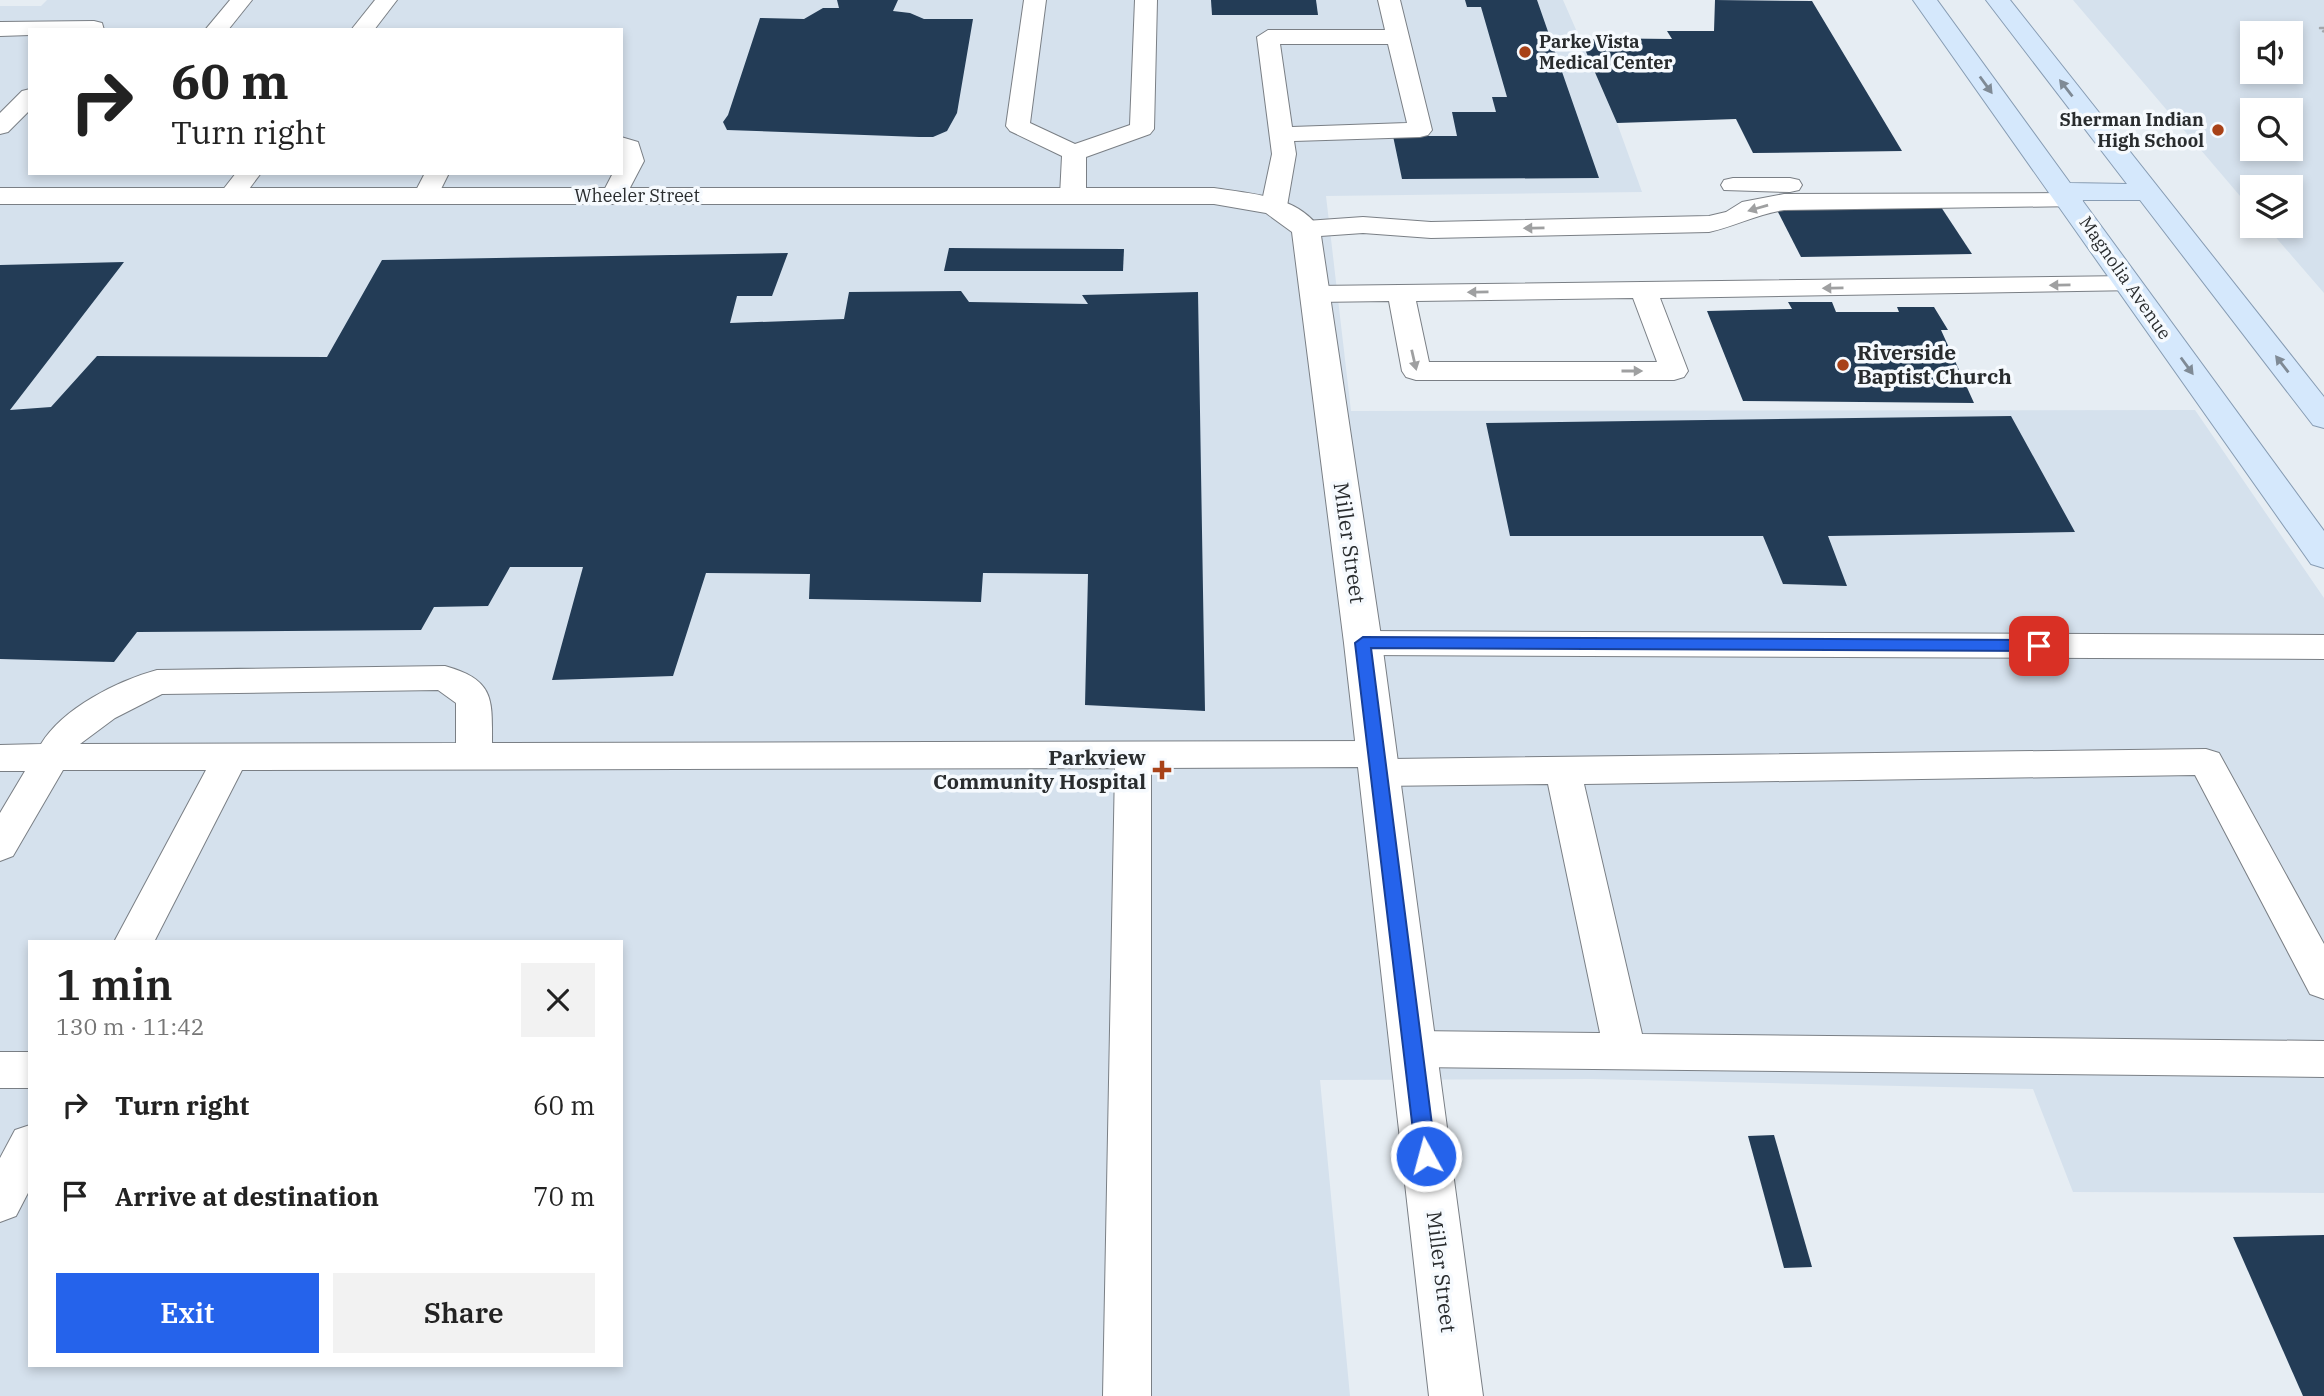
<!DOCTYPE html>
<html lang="en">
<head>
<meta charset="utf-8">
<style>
	:root { --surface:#fff; --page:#f2f2f2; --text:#222; --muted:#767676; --accent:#2563eb }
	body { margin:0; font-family:"IBM Plex Serif",serif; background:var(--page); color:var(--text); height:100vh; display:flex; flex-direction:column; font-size:26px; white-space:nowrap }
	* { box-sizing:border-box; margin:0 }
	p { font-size:23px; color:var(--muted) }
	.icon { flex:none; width:38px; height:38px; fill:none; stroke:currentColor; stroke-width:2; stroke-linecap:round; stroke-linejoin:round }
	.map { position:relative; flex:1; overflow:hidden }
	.details { position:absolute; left:28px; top:940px; width:595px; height:427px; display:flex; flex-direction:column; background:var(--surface); border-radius:0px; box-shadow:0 4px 10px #0003 }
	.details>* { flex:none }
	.banner { position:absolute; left:28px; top:28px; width:595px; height:147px; border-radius:0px; box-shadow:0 4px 10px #0003; background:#fff; color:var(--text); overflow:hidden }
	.tools { position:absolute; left:2240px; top:21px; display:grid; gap:14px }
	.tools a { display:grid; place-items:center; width:63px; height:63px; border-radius:0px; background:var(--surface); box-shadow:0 4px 10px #0003; font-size:35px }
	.pin { position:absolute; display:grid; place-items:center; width:60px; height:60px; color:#fff; margin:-30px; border-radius:14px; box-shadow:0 4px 10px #0006 }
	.me { position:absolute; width:77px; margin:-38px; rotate:353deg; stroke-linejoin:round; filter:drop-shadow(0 0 5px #0008) }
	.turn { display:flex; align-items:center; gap:24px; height:147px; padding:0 28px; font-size:32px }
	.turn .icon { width:91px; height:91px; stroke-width:2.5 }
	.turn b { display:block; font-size:49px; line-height:60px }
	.round { display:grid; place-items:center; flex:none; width:74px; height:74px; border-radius:0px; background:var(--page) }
	.overview { display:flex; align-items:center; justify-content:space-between; height:119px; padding:0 28px }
	h1 { font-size:42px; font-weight:600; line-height:52px }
	.button { display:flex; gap:14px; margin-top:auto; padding:14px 28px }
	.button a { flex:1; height:80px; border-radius:0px; background:var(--accent); color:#fff; font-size:28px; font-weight:600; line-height:80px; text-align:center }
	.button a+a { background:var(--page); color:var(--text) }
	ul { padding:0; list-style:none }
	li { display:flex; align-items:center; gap:21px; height:91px; padding:0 28px }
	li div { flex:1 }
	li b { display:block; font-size:26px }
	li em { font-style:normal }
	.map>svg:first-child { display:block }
</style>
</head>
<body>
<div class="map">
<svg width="2324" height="1396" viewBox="0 0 2324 1396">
	<rect width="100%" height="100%" fill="#e6edf3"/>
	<g fill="#d5e1ed" fill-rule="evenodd">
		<path d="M47,0H1563L1617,123L1642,192L1326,196L1351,411L2195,410L2324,598V1193L2073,1192L2033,1089L1590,1079L1320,1080L1350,1396H0V6H41ZM30,30H621V173H30ZM30,942H621V1365H30Z"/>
		<path d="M2073,0H2324V293L2266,226H2291V187H2252V210ZM2252,33H2291V72H2252ZM2252,110H2291V149H2252Z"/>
	</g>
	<g fill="#233c56">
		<path d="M837,0H898L893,11L910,13L924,19H973L957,113L947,131L933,137H919L727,130L723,122L728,115L760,18L804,19L823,8H839Z"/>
		<path d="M1211,0H1316L1318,15H1212Z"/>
		<path d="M1465,0H1537L1599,178L1402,179L1393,136H1457L1452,112H1496L1492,97H1507L1481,7H1467Z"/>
		<path d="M1715,0L1812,1L1902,151L1753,153L1736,119L1617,123L1580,38L1672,39L1667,31H1714Z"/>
		<path d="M1941,207L1972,254L1801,257L1777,210Z"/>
		<path d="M949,248L1124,249L1123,271H944Z"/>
		<path d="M788,253L772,296H737L730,323L844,319L849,292L961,291L969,302L1088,304L1082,295L1198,292L1205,711L1085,705L1088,574L983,573L981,602L809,599L810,574L706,573L673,676L552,680L583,567H510L488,606L434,607L421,630L137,632L114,662L0,659V265L124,262L10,410L51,407L97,356L327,357L382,260Z"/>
		<path d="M1788,302H1832L1836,312H1899L1897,307H1934L1948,330H1941L1974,403L1743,401L1707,311L1792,309Z"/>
		<path d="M2011,416L2075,532L1828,536L1847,586L1783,584L1763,536H1510L1486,423Z"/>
		<path d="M1774,1135L1812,1267L1784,1268L1748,1136Z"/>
		<path d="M2324,1235V1396H2303L2233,1237Z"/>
	</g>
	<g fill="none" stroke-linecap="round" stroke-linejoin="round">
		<g stroke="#7a7f85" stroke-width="2">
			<g id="lane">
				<path d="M230,0H252L228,30H205Z"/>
				<path d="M375,0H397L374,30H351Z"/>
				<path d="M1024,0H1046L1030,123L1075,144L1130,125L1135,0H1157L1154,129L1150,134L1086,157V196L1082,201H1064L1060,196L1062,156L1010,131L1006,126Z"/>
				<path d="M1378,0H1400L1432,130L1428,135L1420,137L1294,141L1296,154L1287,206L1283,211H1265L1261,206L1272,154L1257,37L1268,30H1385ZM1280,44H1388L1407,123L1292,127Z"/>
				<path d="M94,21L102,23L104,30H30V35L0,36V22Z"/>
				<path d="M30,89V110L8,132L0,134V113L22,91Z"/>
				<path d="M621,137L638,142L644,161L623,201H605L601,196L613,173H621Z"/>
				<path d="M236,173H261L240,201H222L218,196Z"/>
				<path d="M425,173H449L435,201H417L413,196Z"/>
				<path d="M1733,178H1790L1799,180L1802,185L1799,190L1790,192L1724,190L1721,185L1724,180Z"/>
				<path d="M2070,193L2079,196L2083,201L2079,206L1784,210C1757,214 1736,226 1709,232L1431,238L1363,233L1306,237L1297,234L1293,229L1297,224L1306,221L1363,217L1431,222L1709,216L1726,212L1742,202L1784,194Z"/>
				<path d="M2129,276L2138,278L2142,284L2138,290L1660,298L1688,371L1684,377L1674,380H1416L1406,377L1402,371L1389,301L1315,302L1305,300L1301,294L1305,288L1315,286ZM1633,298L1657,362H1429L1416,301Z"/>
				<path d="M1363,631L2324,635V659L1363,655L1351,651L1346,643L1351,635Z"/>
				<path d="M445,666C495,680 492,699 492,743L1376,741L1389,745L1394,754L1391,759L2206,749L2219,753L2324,944V999L2310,994L2195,775L1584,784L1642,1034L2324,1041V1077L1413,1067L1398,1062L1392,1049L1398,1036L1413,1031L1600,1033L1548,784L1378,786L1365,783L1360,773L1363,767L1151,768V1396H1103L1115,768L242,770L154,942H114L206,770H63L13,856L0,861V813L25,771H0V745L41,744C63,708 117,681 157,670ZM438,690L456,703V743L80,744L115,718L162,694Z"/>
				<rect x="0" y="1052" width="30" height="36"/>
				<path d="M30,1125V1189L16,1216L0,1222V1158L15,1130Z"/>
			</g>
		</g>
		<g stroke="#7a7f85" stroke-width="2">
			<path id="street" d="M0,188H1214C1251,194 1297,195 1320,229L1382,643L1483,1396H1429L1344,643L1292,232L1266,213L1214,204H0Z"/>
		</g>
		<g stroke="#879cb3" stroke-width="2">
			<path id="primary" d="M1913,0H1937L2070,183L2127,184L1986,0H2010L2324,397V428L2313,425L2140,200H2082L2324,531V568L2311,564Z"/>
		</g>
		<path stroke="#a2a7ac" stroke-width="2.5" stroke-dasharray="5 2.5" stroke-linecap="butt" d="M2324,28H2320L2324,32"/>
		<use href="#lane" fill="#fff" fill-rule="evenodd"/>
		<use href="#street" fill="#fff" fill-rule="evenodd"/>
		<use href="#primary" fill="#d5e8fc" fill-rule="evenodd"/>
	</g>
	<defs><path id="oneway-solid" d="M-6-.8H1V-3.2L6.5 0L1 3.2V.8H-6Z" transform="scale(1.75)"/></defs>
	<g fill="#7f8a95">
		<use href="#oneway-solid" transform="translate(1986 85) rotate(54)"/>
		<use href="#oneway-solid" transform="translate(2066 88) rotate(-128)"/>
		<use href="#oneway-solid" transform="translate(2282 364) rotate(-128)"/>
		<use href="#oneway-solid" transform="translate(2187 366) rotate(54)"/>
	</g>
	<g fill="#9fa0a1">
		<use href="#oneway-solid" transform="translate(1758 208) rotate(164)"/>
		<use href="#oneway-solid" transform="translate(1534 228) rotate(179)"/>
		<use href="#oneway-solid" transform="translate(2060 285) rotate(179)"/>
		<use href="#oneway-solid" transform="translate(1833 288) rotate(179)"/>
		<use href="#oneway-solid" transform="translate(1478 292) rotate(179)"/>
		<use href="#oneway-solid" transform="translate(1414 360) rotate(77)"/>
		<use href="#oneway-solid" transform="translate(1632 371)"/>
	</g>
	<path fill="#2563eb" stroke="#184099" stroke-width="2" d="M1363,637L2039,640L2047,646L2039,651L1371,648L1436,1156L1433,1162L1426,1165L1419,1162L1416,1156L1355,643Z"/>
	<g fill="#a84218" stroke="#f6fafe" stroke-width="2.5">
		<circle cx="1525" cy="52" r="7"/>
		<circle cx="2218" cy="130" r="7"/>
		<circle cx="1843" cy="365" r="7"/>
		<path d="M1158.5 759.5h7v7h7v7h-7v7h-7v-7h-7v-7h7z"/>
	</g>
	<g text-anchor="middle" stroke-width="7" stroke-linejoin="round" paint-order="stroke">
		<g font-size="18" font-weight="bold" fill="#292c2e" stroke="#f6fafe" text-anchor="start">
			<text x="1539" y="48">Parke Vista<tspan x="1539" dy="21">Medical Center</tspan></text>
			<text x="2204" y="126" text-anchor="end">Sherman Indian<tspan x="2204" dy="21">High School</tspan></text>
		</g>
		<g font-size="18" fill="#292c2e" stroke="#f6fafe">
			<text x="637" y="202">Wheeler Street</text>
			<text transform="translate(2125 278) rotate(55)" y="6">Magnolia Avenue</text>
		</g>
		<g font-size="21" font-weight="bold" fill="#292c2e" stroke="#f6fafe" text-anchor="start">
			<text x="1857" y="360">Riverside<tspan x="1857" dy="24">Baptist Church</tspan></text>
			<text x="1146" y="765" text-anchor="end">Parkview<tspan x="1146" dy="24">Community Hospital</tspan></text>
		</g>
		<g font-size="21" fill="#292c2e" stroke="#f6fafe">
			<text transform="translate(1349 543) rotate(82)" y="7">Miller Street</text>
			<text transform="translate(1441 1272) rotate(83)" y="7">Miller Street</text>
		</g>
	</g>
</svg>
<div class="tools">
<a><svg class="icon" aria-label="sound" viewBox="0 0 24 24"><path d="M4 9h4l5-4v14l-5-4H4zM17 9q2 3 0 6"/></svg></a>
<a><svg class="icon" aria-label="search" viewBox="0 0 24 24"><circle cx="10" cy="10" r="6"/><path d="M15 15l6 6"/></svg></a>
<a><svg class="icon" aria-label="layers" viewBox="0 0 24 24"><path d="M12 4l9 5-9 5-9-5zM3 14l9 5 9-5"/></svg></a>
</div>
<div class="pin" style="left:2039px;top:646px;background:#d93025"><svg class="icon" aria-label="arrive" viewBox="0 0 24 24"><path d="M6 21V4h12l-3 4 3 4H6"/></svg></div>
<svg class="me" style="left:1426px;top:1156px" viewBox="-20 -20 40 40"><circle r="17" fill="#2563eb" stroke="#fff" stroke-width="3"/><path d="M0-11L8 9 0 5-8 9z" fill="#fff"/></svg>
<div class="banner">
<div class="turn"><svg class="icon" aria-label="right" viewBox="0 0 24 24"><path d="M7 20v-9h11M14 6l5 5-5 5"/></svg><div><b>60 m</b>Turn right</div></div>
</div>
<section class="details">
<div class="overview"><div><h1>1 min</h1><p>130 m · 11:42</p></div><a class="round"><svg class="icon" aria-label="close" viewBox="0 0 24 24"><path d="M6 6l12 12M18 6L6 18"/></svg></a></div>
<ul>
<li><svg class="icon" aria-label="right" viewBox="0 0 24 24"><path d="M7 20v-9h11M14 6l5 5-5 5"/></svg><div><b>Turn right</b></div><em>60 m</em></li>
<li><svg class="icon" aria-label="arrive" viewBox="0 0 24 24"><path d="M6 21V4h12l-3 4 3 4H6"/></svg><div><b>Arrive at destination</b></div><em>70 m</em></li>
</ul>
<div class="button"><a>Exit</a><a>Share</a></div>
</section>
</div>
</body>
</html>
